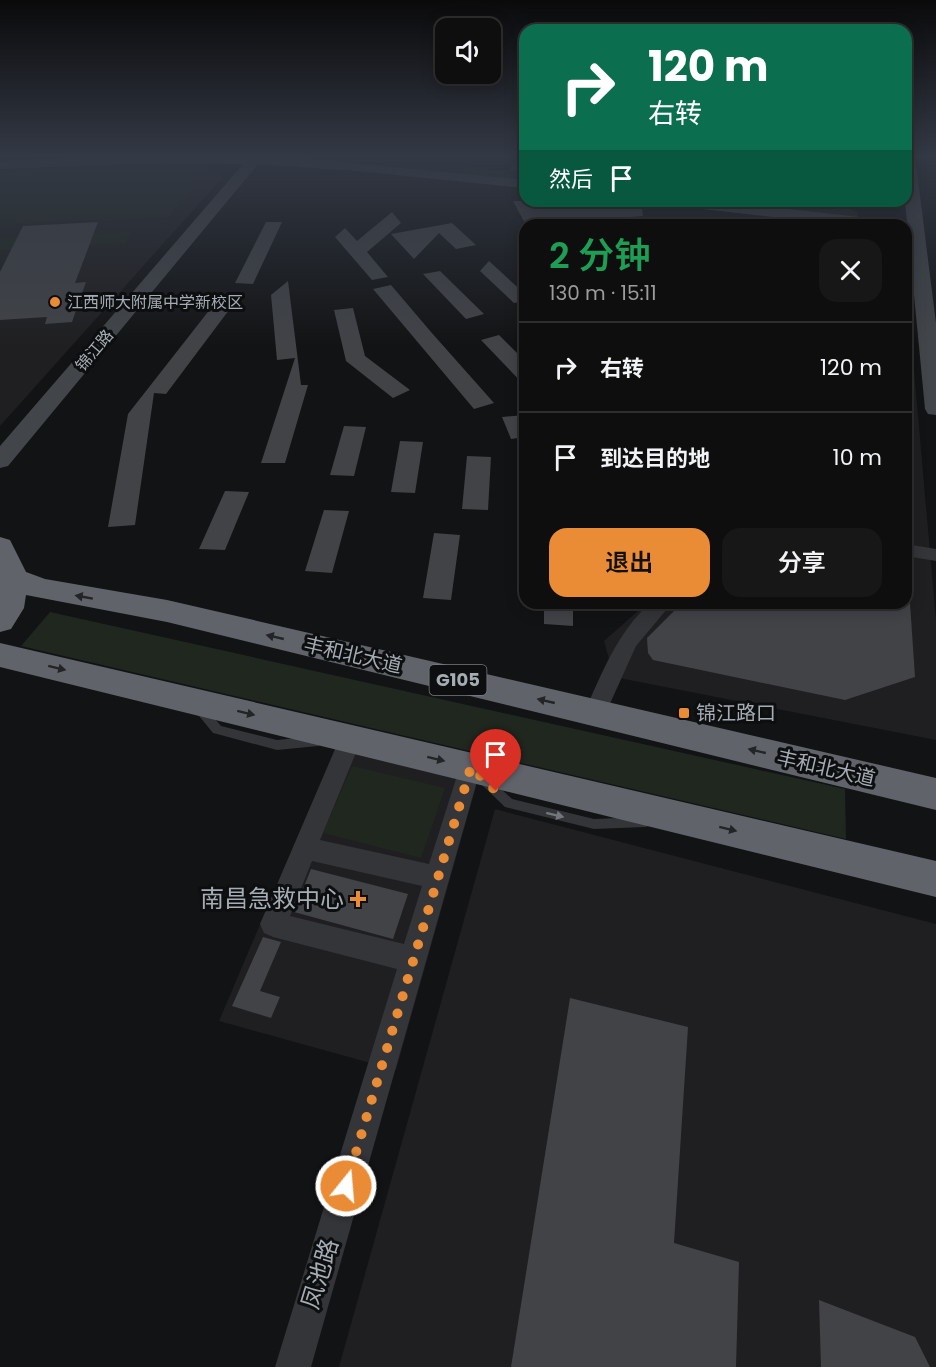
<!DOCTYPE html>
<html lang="zh">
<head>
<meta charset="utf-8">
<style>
	:root { --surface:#0e0e0f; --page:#171718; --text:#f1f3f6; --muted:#9b9c9e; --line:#2e2e2f; --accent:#e98c35 }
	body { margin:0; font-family:Poppins,"Noto Sans SC",sans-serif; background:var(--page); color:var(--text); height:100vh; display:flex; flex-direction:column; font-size:22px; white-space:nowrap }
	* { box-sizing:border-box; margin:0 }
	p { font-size:20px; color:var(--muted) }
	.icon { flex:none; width:33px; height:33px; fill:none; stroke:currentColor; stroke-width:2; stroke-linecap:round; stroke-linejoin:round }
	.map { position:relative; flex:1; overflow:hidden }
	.drawer { position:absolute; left:519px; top:219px; width:393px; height:390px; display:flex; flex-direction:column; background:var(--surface); border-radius:18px; box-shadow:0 3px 15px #0003,0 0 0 2px var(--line) }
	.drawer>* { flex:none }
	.banner { position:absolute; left:519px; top:24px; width:393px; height:183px; border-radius:18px; box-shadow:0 3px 15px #0003,0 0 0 2px var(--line); background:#0b6e4f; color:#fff; overflow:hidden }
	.tools { position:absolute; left:435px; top:18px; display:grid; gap:12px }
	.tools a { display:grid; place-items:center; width:66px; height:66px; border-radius:12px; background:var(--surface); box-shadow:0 3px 15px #0003,0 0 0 2px var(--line); font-size:30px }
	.pin { position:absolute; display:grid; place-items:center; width:51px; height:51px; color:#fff; margin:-62px -26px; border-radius:50% 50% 50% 0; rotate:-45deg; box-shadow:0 0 6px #0007 }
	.pin .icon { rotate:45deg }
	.me { position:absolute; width:66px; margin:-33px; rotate:17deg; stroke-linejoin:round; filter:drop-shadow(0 0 4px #0008) }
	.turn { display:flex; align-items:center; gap:21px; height:126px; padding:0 30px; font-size:27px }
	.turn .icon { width:78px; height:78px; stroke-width:2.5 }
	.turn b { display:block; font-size:42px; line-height:51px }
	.then { display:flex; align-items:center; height:57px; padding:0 30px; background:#0003; gap:12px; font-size:22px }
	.round { display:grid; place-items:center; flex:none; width:63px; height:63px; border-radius:18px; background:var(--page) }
	.headline { display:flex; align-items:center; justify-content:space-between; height:102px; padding:0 30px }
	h1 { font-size:36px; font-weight:600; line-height:45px; color:#1e9e55 }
	.primary-button { display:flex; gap:12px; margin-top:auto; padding:12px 30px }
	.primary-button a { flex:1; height:69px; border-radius:18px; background:var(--accent); color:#111; font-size:24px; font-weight:600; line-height:69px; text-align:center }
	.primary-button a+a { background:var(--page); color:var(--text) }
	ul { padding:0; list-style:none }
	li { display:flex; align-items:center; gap:18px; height:90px; padding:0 30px; border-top:2px solid var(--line) }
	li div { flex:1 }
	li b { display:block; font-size:22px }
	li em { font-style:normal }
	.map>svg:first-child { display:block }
</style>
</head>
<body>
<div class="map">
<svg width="936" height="1367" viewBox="0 0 936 1367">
	<rect width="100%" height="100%" fill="#121314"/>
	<g fill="#1f1f21">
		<path d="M183,162L201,164L218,170L221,179L0,426V170Z"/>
		<path d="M906,280L936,620V740L614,677L604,641L647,603H906Z"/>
		<path d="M336,746L479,776L396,1070L219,1021Z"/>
		<path d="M495,809L936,924V1367H339Z"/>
	</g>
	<g fill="#1f271f">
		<path d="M304,156L417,161L525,173V181L416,169L308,161L302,159Z"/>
		<path d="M154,166L184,173L193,180C193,198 177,203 168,217L0,224V172Z"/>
		<path d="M698,201H781L851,209L858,213L857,219Z"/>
		<path d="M131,232L126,243L0,250V238Z"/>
		<path d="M50,612L845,789L846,839L21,646Z"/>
		<path d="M352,766L445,788L421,858L323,833Z"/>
	</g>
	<g fill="#414347">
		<path d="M513,201H570L575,208L641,202L643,216L526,225Z"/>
		<path d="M392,212L401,223L367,252L388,277L372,280L335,237L345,228L357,241Z"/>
		<path d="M98,222L75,283L86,282L72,322L45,324L47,317L0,320V272L23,226Z"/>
		<path d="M266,222H282L253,284L235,283Z"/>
		<path d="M452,223L476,245L456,249L439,233L414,259L391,234Z"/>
		<path d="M489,261L525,294V301L514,303L480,271Z"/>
		<path d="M440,271L484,314L466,319L423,274Z"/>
		<path d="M288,281L301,385H308L285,463H261L295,358L277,360L271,295Z"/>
		<path d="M391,285L431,332L494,403L474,409L373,289Z"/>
		<path d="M211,308L229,310L166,394L154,393L135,525L108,527L128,414Z"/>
		<path d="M353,308L365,356L410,390L393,398L346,361L334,310Z"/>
		<path d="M499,335L525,361V386L481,340Z"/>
		<path d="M525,415V437L511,439L502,417Z"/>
		<path d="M344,426L366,427L354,476L330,475Z"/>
		<path d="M400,441L423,442L415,493L391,492Z"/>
		<path d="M467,456L491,457L488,510L462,509Z"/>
		<path d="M225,491L249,492L225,550L199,549Z"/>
		<path d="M324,510L349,511L332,573L305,571Z"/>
		<path d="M434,533L460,535L451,600L423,598Z"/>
		<path d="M544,603H573V626L544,624Z"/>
		<path d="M682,603H910L915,677L845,700L653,660L648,653L647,638Z"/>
		<path d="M311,869L408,894L393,939L294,912Z"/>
		<path d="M263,937L281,942L260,991L280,997L271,1018L232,1006Z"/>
		<path d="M570,998L688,1027L674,1243L739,1262L736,1367H511Z"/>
		<path d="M819,1300L915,1337L930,1367H821Z"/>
	</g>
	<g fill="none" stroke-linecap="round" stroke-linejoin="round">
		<g fill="#343539" fill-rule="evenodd">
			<path d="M199,704L203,705L221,726L277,740L318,736L322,738L324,741L322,744L318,746L277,750L217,734L213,733L195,711L194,708L195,705Z"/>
			<path d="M484,775L488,777L512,799L594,819L645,817L649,818L651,822L649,826L645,827L594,829L509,808L505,807L480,783L478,780L480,777Z"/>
		</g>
		<g fill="#343539" fill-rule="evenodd">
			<path d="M519,156H525V161L518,171H510L509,169Z"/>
			<path d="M906,544L936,549V561L906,556Z"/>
			<path d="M650,603H672L636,646L603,719L595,722L587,719L584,713C602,673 617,633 650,603Z"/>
			<path d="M351,729L359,732L362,738L320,840L429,864L462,760L470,757L478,760L481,767L311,1367H275L397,969L273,937L264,933L260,924L340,738L343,732ZM312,861L422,886L404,944L290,916Z"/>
		</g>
		<g fill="#424549" fill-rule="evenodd">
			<path d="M112,156L290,157L525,180V188L357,171L258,164L8,466L0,468V446L243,164L160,163L0,169V161Z"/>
			<path d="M906,156H915L936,323V415L928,414L925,409L905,201Z"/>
			<path d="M668,201H717L886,220L894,225H844L676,206Z"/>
		</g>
		<g fill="#60646a" fill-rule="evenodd">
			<path d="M0,537L10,540L26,572L45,579L167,600L936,778V810L167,622L26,595L24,608L11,629L0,632Z"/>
			<path d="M0,643L936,861V897L0,667Z"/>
		</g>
	</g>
	<defs><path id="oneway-solid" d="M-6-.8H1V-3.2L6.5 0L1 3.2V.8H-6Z" transform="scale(1.5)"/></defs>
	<g fill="#222426">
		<use href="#oneway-solid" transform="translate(84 597) rotate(-170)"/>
		<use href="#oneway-solid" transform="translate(275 637) rotate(-167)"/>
		<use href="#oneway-solid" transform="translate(57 668) rotate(14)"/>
		<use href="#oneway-solid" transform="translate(546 701) rotate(-167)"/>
		<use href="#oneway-solid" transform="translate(246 713) rotate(14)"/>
		<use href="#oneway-solid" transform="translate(757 751) rotate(-167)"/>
		<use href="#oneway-solid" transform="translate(436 759) rotate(14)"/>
		<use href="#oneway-solid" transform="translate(728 829) rotate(14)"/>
	</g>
	<use fill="#72767d" href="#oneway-solid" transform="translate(555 815) rotate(14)"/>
	<linearGradient id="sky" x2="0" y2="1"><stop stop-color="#0a0a0b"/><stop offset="0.45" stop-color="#333945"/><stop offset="1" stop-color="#333945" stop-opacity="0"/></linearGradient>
	<rect width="936" height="347" fill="url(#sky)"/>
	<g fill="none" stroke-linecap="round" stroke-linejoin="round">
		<path stroke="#e98c35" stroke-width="10" stroke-dasharray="0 18" d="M346,1186L471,767L496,791"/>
	</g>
	<g fill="#e98c35" stroke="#0d0e0f" stroke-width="2">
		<circle cx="55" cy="302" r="6"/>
		<rect x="678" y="707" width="12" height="12" rx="3"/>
		<path d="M355 890h6v6h6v6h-6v6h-6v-6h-6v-6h6z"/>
	</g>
	<g text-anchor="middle" stroke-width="6" stroke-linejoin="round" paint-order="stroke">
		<g font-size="16" fill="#a5acb4" stroke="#0d0e0f" text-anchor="start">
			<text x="67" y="308">江西师大附属中学新校区</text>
		</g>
		<g font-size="16" fill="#a5acb4" stroke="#0d0e0f">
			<text transform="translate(94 350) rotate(-50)" y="6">锦江路</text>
		</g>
		<rect fill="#0d0e0f" stroke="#777d82" stroke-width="1.5" x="429.5" y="665" width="57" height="30" rx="4.5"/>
		<g font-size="18" font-weight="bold" fill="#a5acb4">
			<text x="458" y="686">G105</text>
		</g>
		<g font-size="20" fill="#a5acb4" stroke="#0d0e0f">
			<text transform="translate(353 655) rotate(13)" y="7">丰和北大道</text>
			<text transform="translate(826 768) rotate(13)" y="7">丰和北大道</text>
		</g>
		<g font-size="20" fill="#a5acb4" stroke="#0d0e0f" text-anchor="start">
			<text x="696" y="720">锦江路口</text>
		</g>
		<g font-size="24" fill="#a5acb4" stroke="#0d0e0f" text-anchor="end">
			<text x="344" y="907">南昌急救中心</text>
		</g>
		<g font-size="24" fill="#a5acb4" stroke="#0d0e0f">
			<text transform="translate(320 1274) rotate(-73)" y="8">凤池路</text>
		</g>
	</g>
</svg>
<div class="tools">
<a><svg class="icon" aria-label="sound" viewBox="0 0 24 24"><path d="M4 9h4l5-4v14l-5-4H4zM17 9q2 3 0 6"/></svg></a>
</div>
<div class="pin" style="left:496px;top:791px;background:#d93025"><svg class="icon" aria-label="arrive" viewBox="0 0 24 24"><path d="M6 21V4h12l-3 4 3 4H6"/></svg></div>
<svg class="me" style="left:346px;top:1186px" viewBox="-20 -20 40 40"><circle r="17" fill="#e98c35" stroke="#fff" stroke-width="3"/><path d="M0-11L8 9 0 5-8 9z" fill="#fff"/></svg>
<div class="banner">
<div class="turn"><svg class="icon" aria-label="right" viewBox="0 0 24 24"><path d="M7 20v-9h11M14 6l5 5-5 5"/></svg><div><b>120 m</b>右转</div></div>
<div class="then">然后<svg class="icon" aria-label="arrive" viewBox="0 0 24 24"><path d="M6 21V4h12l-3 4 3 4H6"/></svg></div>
</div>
<section class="drawer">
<div class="headline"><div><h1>2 分钟</h1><p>130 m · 15:11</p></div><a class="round"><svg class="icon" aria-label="close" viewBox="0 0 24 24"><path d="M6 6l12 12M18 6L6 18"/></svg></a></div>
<ul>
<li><svg class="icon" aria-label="right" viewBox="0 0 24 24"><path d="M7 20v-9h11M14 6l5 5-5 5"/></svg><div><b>右转</b></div><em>120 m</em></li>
<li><svg class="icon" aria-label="arrive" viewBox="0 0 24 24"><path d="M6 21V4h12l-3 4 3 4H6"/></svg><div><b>到达目的地</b></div><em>10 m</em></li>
</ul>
<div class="primary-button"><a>退出</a><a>分享</a></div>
</section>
</div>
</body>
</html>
